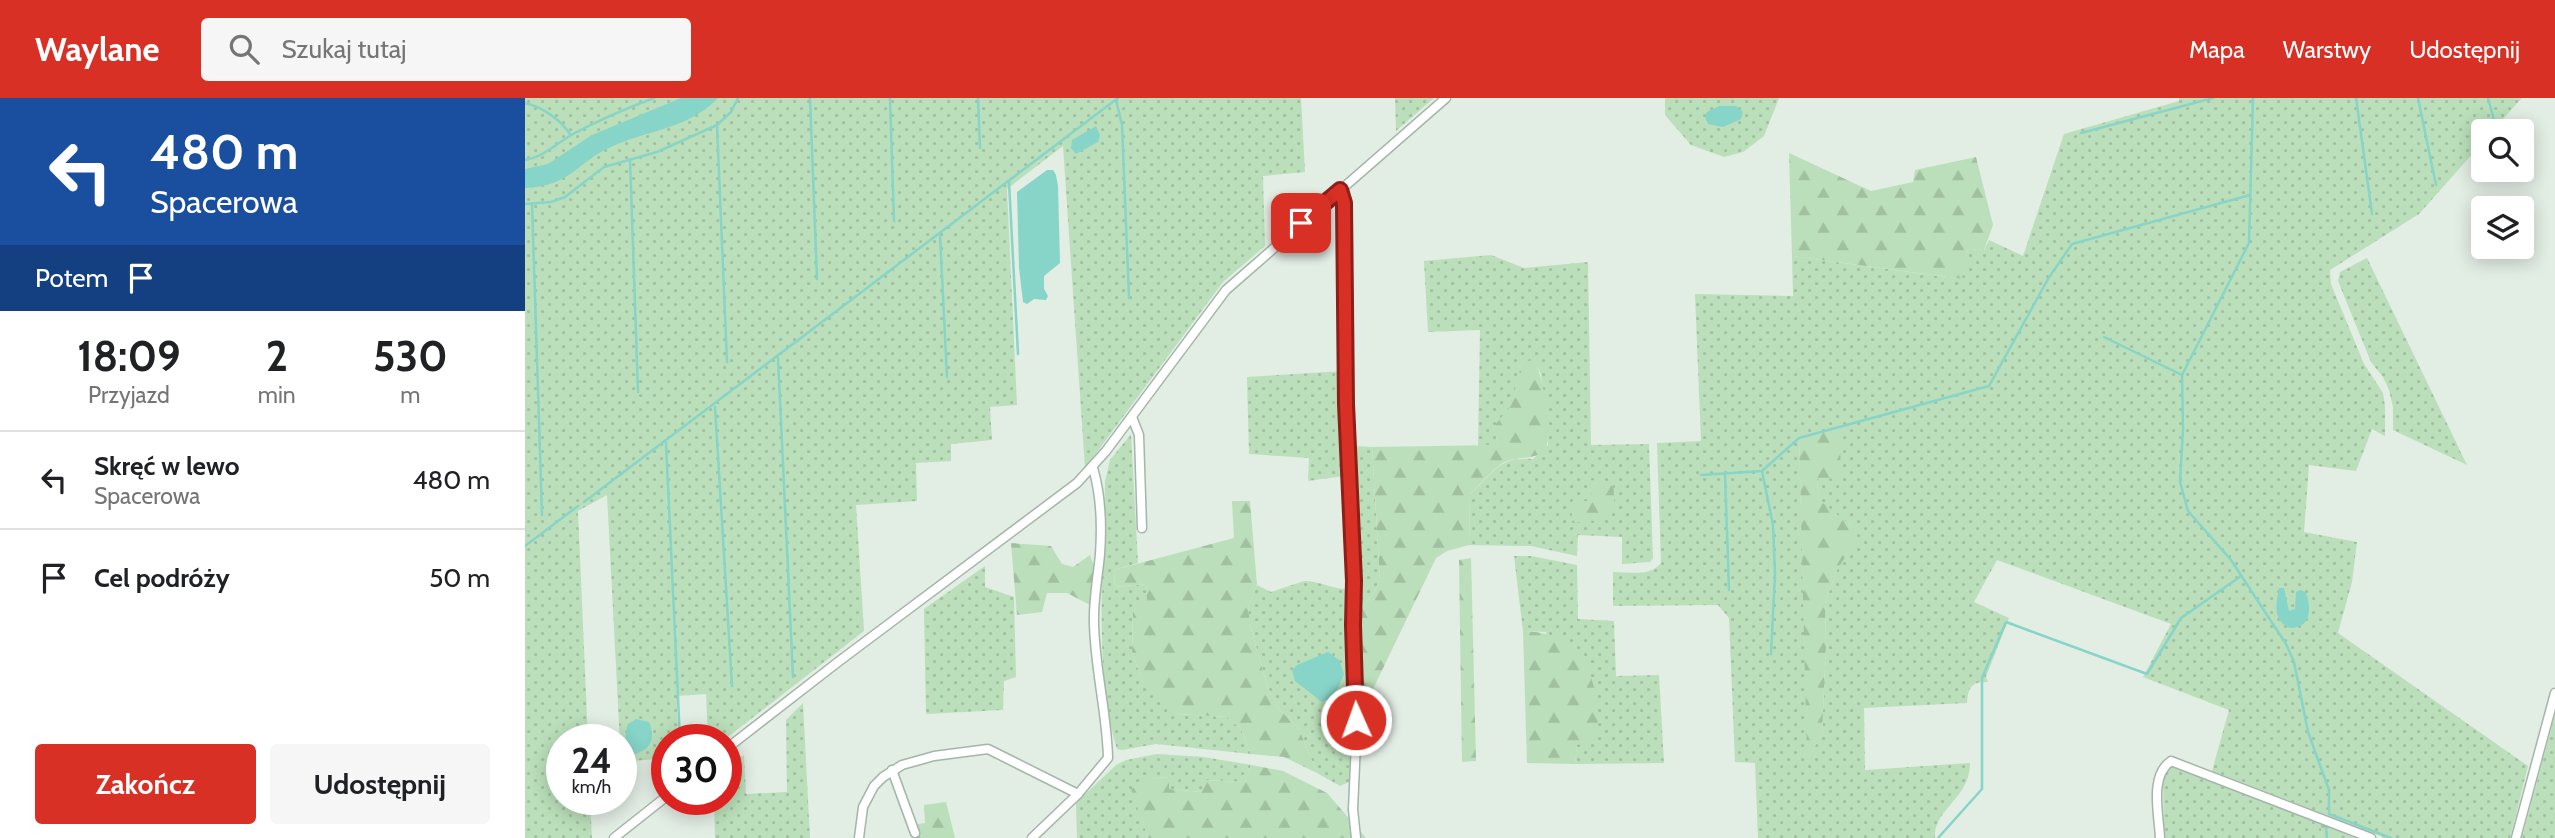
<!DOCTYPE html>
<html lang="pl">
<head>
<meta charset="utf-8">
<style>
	:root { --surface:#fff; --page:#f6f6f6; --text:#202124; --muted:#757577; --line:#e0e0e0; --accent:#d93025 }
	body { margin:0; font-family:Cabin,sans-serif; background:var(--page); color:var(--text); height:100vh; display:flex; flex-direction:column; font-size:26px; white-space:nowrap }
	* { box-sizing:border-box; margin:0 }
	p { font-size:23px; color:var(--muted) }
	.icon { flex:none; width:38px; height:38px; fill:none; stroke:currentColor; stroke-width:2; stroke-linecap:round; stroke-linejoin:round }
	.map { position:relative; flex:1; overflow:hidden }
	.side { display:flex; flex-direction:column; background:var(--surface); width:525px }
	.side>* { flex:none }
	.guide { background:#1a4fa0; color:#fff; overflow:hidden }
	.controls { position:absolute; left:1946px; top:21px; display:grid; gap:14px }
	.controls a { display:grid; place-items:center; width:63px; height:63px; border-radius:7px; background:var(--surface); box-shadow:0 4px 18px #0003; font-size:35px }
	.speed { position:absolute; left:21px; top:626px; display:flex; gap:14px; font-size:35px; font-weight:700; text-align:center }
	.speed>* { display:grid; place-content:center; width:91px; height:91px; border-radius:50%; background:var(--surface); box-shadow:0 4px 18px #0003; line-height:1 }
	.speed small { font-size:18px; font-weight:400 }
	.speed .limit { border:10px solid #d22; background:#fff; color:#111 }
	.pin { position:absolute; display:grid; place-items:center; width:60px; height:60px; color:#fff; margin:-30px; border-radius:14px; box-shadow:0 4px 10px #0006 }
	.me { position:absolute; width:77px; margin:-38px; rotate:358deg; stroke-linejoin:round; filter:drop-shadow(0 0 5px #0008) }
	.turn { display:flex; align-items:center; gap:24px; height:147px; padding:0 35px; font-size:32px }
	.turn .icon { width:91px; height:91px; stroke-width:2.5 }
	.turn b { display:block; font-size:49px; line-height:60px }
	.then { display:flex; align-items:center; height:66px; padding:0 35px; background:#0003; gap:14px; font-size:26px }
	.eta { display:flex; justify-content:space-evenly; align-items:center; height:119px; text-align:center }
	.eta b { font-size:42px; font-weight:800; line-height:49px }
	.cta { display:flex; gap:14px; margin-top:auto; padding:14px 35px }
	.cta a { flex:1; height:80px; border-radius:7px; background:var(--accent); color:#fff; font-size:28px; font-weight:800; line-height:80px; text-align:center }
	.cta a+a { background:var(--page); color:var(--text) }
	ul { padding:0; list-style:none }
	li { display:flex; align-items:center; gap:21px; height:98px; padding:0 35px; border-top:2px solid var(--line) }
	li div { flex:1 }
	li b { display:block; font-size:26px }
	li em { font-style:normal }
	header { display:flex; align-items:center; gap:42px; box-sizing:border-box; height:98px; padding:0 35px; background:var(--accent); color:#fff }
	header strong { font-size:33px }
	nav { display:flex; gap:38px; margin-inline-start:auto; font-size:24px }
	.search { width:490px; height:63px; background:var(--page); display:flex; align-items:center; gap:18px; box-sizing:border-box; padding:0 24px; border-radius:7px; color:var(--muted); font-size:26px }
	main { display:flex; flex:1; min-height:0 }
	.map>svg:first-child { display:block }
</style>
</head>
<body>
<header>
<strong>Waylane</strong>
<div class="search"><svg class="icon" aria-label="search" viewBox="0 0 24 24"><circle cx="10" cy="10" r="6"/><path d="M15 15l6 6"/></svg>Szukaj tutaj</div>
<nav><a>Mapa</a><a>Warstwy</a><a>Udostępnij</a></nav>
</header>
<main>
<section class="side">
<div class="guide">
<div class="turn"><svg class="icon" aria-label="left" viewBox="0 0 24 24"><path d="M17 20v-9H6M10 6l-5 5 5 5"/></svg><div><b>480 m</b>Spacerowa</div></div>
<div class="then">Potem<svg class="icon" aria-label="arrive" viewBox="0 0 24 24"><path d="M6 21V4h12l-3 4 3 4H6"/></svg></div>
</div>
<div class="eta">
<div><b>18:09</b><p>Przyjazd</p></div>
<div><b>2</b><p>min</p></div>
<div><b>530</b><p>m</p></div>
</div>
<ul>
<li><svg class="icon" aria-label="left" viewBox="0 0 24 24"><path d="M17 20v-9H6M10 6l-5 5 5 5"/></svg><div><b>Skręć w lewo</b><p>Spacerowa</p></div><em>480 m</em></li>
<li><svg class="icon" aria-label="arrive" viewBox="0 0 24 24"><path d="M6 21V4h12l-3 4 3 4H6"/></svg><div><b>Cel podróży</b></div><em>50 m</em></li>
</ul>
<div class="cta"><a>Zakończ</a><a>Udostępnij</a></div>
</section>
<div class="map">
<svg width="2030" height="740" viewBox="0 0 2030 740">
	<defs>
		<pattern id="grass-dots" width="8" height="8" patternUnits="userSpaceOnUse" patternTransform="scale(1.75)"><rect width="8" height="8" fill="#bbdfba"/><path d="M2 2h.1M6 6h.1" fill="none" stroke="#a0c0a0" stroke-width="1.8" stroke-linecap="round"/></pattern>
		<pattern id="forest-firs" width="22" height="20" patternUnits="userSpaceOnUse" patternTransform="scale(1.75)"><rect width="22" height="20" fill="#bbdfba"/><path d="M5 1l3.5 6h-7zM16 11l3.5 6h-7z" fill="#a0c0a0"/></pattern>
	</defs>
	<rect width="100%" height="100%" fill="#e2ede4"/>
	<g fill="url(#grass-dots)" fill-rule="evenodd">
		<path d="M0,0H776L780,74L738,78L740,148L698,184L560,370L538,48L482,91L492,307L465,309L467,342L426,346V363L391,365L392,403L331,407L339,533L199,642H183L181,596L152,598L153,642H142V660L96,664L82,397L53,413L63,642H37V702H65L67,740H0Z"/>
		<path d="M870,0H909L871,33Z"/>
		<path d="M1140,0H1254L1239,38L1218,54L1199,59L1166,47L1140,17Z"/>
		<path d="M1654,0H1997L1967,33H1958V44L1894,116L1805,172L1806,186L1839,266L1858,295L1860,308V338L1847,331L1831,373L1784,367L1779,434L1832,444L1827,484L1813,535L2003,668L1985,740H1860L1687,673L1704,612L1618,579L1646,526L1472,462L1449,504L1484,520L1461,579L1463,584C1446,583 1443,590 1442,605L1339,610L1340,672L1445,665C1445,701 1408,711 1410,740H1233L1230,665L1210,664L1204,520L1193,507L1088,508V474C1104,474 1125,479 1136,465L1132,345L1176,343L1170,196L1268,198L1267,158L1436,181L1443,151L1459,152L1464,142L1498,158L1539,36L1654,3ZM1274,340L1315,379L1292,381L1294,403L1328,429V446L1312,472L1300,505L1301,547L1297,636L1283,660Z"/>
		<path d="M966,157L999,170L1063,164L1066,347L1124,346L1128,460L1125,464L1097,466V439L1053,437L1052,458L1006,448L944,447L945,396C969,375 973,358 1008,361L1023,347L1016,276L1010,263L996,268C993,280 992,296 986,307C977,327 967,321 973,347L953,348L955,232L903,234L899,163ZM1047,403H1067L1047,425Z"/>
		<path d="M1842,160L1942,367L1868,332V309L1864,292L1858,279L1846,264L1813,183L1815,174Z"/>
		<path d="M819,273V378L783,383L784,360L724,356L722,279Z"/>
		<path d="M606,336L613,465L589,472L590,489L621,486L623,502L608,514L607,555L618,584L653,616L702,619L716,631L726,656L631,646L597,652L592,651C568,574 579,464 580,383L585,362Z"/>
		<path d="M830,348L847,349L855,482L848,496L834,513L836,485Z"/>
		<path d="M989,458H1006L1052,467L1053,521L1089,523L1091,578L1134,577L1139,665L1050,666L1052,646L1069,643L1021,534L998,533Z"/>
		<path d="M460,468V489L489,499L491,579L479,583L478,612L401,616L399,511Z"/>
		<path d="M779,483C795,483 806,491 823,491L826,664L824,684L815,688L792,675L774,631L754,611L743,590L726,531L723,509L732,487L746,494Z"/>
		<path d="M278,605L285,740H190L189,702H201V668L219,657L221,696L262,694L261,622Z"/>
		<path d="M2030,617V740H1997Z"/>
		<path d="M632,656L679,659L726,667L720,684L681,682L678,694L643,691L644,680L631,679L607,691L623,740H552L551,705L591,667L601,662Z"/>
		<path d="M1647,669L1796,726L1797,740H1639L1638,682L1641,671Z"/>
	</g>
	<g fill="url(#forest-firs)">
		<path d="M1264,55L1346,93L1388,84L1390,72L1451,59L1468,127L1459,152L1443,151L1437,181L1267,158Z"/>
		<path d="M1010,262C1019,284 1028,332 1020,354C1006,362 992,358 978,365C971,368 953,389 945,396L944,447L922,453L911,460L849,589L836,626L834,513L848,496L855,482L847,349L973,347L970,333L971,326L986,307L996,268L1003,263Z"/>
		<path d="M1316,328L1315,380L1292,381L1294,402L1328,429V447L1312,472L1300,505L1301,547L1297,636L1282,662L1274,340Z"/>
		<path d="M1065,382L1088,384L1090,412L1083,421L1047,425V403H1067Z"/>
		<path d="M707,403H725L732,487L723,509L726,531L743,590L754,611L774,631L792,675L759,659L726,656L716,631L702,619L653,616L638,607L618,584L607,555L608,514L622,502L621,486L590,489L589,472L709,440Z"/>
		<path d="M486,445L526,448L537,466L548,469L565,457L569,468L565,507L542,495H522L517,514L492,517Z"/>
		<path d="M946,460L951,663L937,664L934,462Z"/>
		<path d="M998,533C1016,534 1035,537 1049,550C1069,569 1079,619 1069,643L1052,647L1050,666L1002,665Z"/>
		<path d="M726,667L758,673L802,695L841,740H623L606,691L631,679L644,680V691L677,694L680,682L720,684Z"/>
		<path d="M421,704L430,740H387V727L400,725L399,707Z"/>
		<path d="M1796,726L1831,740H1797Z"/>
	</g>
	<g fill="#87d4c8">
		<path d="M156,0H193C164,31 122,32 86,49C50,65 47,88 0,90V71L23,66L67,37Z"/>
		<path d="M1194,8H1211L1218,14L1216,21L1198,29L1183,26L1180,19L1182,14Z"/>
		<path d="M571,28L575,37L573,44L551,56L546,50L547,42Z"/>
		<path d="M522,72H528L531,77L533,88L535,165L519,178V191L523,198L521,202L509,201L502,206L498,204L494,170L492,94Z"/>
		<path d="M1754,490H1759L1764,513L1770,511L1771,494L1775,492L1781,494C1786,511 1787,529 1765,530C1747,523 1751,506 1754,490Z"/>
		<path d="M803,554L814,562L819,576L810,597L797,604L770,583L767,572L772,567Z"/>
		<path d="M111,621L124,624C131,640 126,652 109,656C99,650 99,636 103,626Z"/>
	</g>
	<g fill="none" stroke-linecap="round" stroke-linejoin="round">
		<g stroke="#87d4c8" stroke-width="2.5">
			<path d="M285,0L292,181"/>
			<path d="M365,0L369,123"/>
			<path d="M453,0L455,50"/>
			<path d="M1728,0L1724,145L1657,277L1658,331L1655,384L1663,413L1706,462L1761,546L1769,564L1783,634L1804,692V716L1866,740"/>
			<path d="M1831,0L1847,116"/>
			<path d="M1893,0L1911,87"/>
			<path d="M1963,0L1969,22"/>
			<path d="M591,2L597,27L604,200"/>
			<path d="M0,5C17,9 35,21 45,36"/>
			<path d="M192,27L202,264"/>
			<path d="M1556,35L1688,0"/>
			<path d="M105,61L113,294"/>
			<path d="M0,62C19,59 32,45 48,36C74,22 102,10 129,0"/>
			<path d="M484,84L493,256"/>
			<path d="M0,106L26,104L40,99L79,69L132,54L192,27L206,14L213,0"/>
			<path d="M7,106L17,417"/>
			<path d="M415,137L422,279"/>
			<path d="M1579,239L1657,277"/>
			<path d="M253,260L268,579"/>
			<path d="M190,309L207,588"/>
			<path d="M141,345L155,642"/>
			<path d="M1237,373L1248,427L1250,476L1246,556"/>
			<path d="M1200,376L1204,492"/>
			<path d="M1176,377L1237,373L1274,340L1464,288L1523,181L1547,146L1725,97"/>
			<path d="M59,404L593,0"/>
			<path d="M0,448L53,408"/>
			<path d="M1801,730L1802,740"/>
			<path d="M1413,740L1457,691V580L1481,524L1622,576L1656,520L1716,478"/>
		</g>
		<g stroke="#a4b5a9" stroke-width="11">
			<g id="street">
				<path d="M815,92L819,105L821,306L829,483L828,527L831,645L828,711L831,740"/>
				<path d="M607,319L614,337L617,430"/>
				<path d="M201,651L313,564L552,385L581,353L701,192L921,0"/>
				<path d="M367,672L390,735"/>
				<path d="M89,740L142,698"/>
				<path d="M334,740L338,709L349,688L358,679L377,667L409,658L463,651L553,696"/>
				<path d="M507,740L553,696L583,660C582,616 570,571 569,526C568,502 573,479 575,456C577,428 576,397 568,370"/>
				<path d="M1635,740C1634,716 1624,678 1646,663L1846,740"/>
				<path d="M1991,740L2030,595"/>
			</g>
		</g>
		<use href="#street" stroke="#fff" stroke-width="8"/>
	</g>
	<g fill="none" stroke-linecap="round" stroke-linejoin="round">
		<g stroke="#8d1f18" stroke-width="18">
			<path id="route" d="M776,125L815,92L819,105L821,306L829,483L828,527L831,622"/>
		</g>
		<use href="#route" stroke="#d93025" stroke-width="12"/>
	</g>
</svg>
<div class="controls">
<a><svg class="icon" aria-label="search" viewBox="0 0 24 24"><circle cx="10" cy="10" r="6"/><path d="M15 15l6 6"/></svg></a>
<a><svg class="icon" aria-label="layers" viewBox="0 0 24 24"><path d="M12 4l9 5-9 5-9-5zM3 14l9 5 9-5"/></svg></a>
</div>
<div class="speed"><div>24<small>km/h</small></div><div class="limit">30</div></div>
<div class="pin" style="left:776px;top:125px;background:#d93025"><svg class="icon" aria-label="arrive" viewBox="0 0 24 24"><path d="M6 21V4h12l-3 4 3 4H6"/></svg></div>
<svg class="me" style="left:831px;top:622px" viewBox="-20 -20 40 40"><circle r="17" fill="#d93025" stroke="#fff" stroke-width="3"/><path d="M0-11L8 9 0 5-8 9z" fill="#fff"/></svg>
</div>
</main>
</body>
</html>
